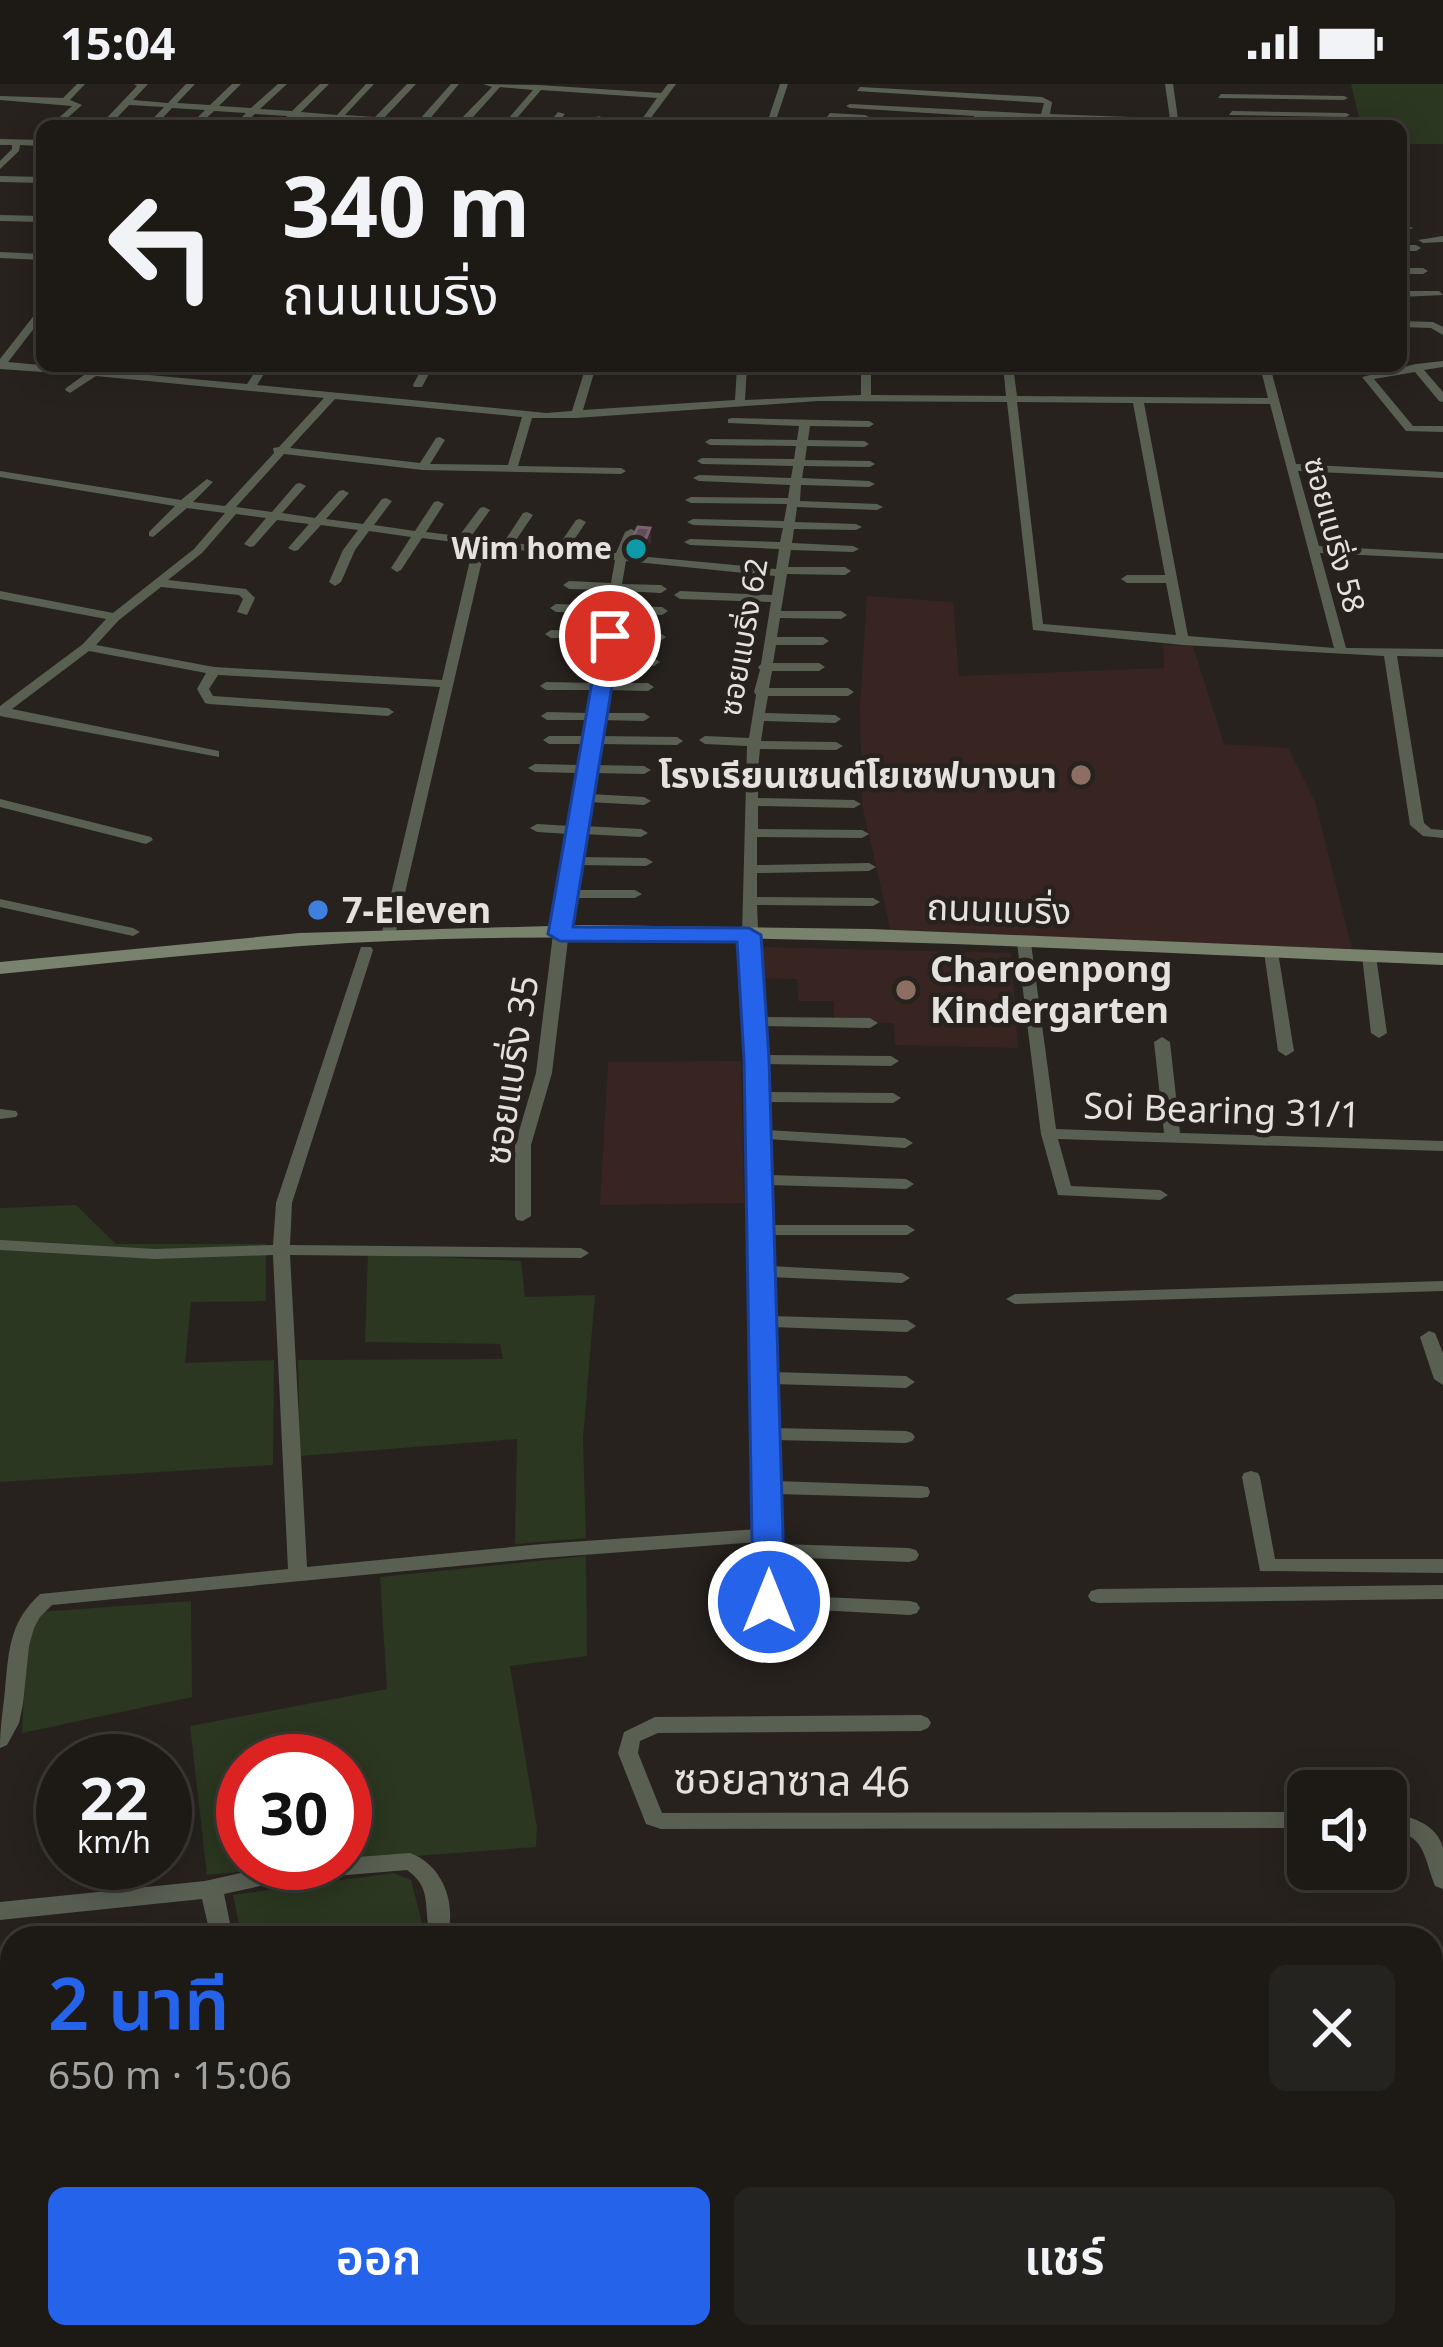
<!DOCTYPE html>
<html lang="th">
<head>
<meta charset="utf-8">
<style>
	:root { --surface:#1d1a16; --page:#25231f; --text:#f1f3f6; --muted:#a0a1a1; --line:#3b3835; --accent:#2563eb }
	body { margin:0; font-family:"Noto Sans","Noto Sans Thai",sans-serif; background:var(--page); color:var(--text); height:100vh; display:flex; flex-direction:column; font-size:45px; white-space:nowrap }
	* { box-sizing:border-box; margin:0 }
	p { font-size:39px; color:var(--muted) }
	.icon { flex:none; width:66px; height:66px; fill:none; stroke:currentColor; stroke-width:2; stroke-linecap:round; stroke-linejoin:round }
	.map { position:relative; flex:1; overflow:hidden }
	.panel { position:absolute; left:0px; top:1842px; width:1443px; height:423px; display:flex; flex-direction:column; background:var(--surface); border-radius:36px 36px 0 0; box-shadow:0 6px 30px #0003,0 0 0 3px var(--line) }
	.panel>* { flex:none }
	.top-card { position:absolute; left:36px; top:36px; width:1371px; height:252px; border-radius:18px; box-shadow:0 6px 30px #0003,0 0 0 3px var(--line); background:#1d1a16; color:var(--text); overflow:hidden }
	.fabs { position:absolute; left:1287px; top:1686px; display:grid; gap:24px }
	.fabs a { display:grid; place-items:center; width:120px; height:120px; border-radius:18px; background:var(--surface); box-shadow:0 6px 30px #0003,0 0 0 3px var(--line); font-size:60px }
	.speed { position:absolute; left:36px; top:1650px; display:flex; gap:24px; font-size:60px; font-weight:700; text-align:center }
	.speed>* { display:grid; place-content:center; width:156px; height:156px; border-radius:50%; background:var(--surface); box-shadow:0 6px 30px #0003,0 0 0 3px var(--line); line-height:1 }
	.speed small { font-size:30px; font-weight:400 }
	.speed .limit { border:18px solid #d22; background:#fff; color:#111 }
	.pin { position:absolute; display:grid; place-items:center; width:102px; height:102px; color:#fff; margin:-51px; border:6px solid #fff; border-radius:50%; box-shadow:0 3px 12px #0007 }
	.me { position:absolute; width:132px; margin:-66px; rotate:0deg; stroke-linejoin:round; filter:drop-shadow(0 0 9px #0008) }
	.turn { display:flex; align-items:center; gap:42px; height:252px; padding:0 48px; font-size:54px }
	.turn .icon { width:156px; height:156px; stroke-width:2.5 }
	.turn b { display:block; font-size:84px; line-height:102px }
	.round { display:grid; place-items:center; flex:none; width:126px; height:126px; border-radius:18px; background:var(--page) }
	.overview { display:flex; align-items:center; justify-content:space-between; height:204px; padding:0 48px }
	h1 { font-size:72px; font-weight:600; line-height:90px; color:var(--accent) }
	.action { display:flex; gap:24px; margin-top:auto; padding:24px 48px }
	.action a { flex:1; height:138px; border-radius:18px; background:var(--accent); color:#fff; font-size:48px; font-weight:600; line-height:138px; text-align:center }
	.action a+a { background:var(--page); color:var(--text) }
	.status { display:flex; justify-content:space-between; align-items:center; height:84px; padding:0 60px; background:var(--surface); direction:ltr }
	.status svg { height:33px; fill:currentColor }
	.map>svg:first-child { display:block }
</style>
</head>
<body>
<div class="status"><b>15:04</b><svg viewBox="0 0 49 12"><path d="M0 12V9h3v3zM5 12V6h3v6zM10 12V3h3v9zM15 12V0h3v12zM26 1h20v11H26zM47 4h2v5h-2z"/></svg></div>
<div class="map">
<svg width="1443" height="2263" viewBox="0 0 1443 2263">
	<rect width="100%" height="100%" fill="#27221e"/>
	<g fill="#382521">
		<path d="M867,512L953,518L959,592L1164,584L1163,561L1193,562L1224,660L1288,664L1315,717L1352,865L891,848L862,720L860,622Z"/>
		<path d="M757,863L1011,869L1018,964L895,961L894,939L834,938V917H798L797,895L757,894Z"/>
		<path d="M741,977L744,1119L600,1121L608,978Z"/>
	</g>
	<g fill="#2b3720">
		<path d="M1351,0H1443V60H1401V42H1361Z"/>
		<path d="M76,1121L116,1160H266V1217L191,1218L185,1279L274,1276L273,1381L0,1398V1124Z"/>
		<path d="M368,1170L521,1177L525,1213L595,1211L583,1354L586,1454L515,1460L517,1355L300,1372L298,1276L503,1275L500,1260L365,1258Z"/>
		<path d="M586,1472L587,1572L510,1582L537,1744L536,1763L345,1777V1677H243V1779H329L207,1791L190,1642L387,1605L380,1493Z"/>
		<path d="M191,1517L192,1613L22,1649L28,1541L40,1528Z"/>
		<path d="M393,1789L411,1796L426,1854H242L233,1811Z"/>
		<path d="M95,2253H285L287,2263H90L88,2257Z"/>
		<path d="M317,2253H563L564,2263H319Z"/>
	</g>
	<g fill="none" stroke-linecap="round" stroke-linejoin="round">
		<g fill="#596052" fill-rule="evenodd">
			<path d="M77,0H85L70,16L82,21L64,37L102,39L137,2L134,0H148L133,16L168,19L186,0H195L177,19L210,21L232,0H241L219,22L251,24L278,0H287L260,25L292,27L320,0H329L301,28L337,31L366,0H374L345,31L375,33L407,0H416L384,34L419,36L451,0H459L428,37L457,39L492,3L483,0L539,1L661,9L668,0H676L645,42H637L657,14L541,6L510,42H502L533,6L500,3L465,42H415L296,33L287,42H278L287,32L255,30L242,42H233L246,29L214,27L198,42H189L205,26L172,24L155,42H146L164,23L129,21L109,42H65L53,39L72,22L0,16V12L63,14Z"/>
			<path d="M780,0H788L774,42H766Z"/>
			<path d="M1165,0H1173L1179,42H1171Z"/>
			<path d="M860,3L1042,13L1052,18L1050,30L1130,33L1134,36L1130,39L982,33V42H974V32L850,24L846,22L850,20L1041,30L1044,19L857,7Z"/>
			<path d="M1221,10L1344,12L1348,14L1344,16L1218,14Z"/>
			<path d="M1232,27L1346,29L1350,31L1346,33L1229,31Z"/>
			<path d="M558,28L565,30L555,42H547Z"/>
			<path d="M830,29L865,31L869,33L865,35L827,33Z"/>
			<path d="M598,32L605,34L599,42H591Z"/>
			<path d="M0,55L42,56V62L20,61L19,67L0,85V77L12,65V61H0Z"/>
			<path d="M0,92L42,93V99L0,98Z"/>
			<path d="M0,131L42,132V138L0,137Z"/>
			<path d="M1401,141L1414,144L1401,147Z"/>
			<path d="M1443,152V158L1423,159L1418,156Z"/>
			<path d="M1401,161H1416L1421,164L1416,167H1401Z"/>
			<path d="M0,168L42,170V176L0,174Z"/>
			<path d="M1401,184H1423L1428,187L1423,190H1401Z"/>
			<path d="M1401,207H1439L1443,211L1401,213Z"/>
			<path d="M42,224V234L8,278L247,300L259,282H269L257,301L546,329L572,327L586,282H596L583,326L735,316L737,282H747L745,316L861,311V282H871V311L1006,312L1003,282H1013L1017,312L1268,314L1260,282H1270L1296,380L1443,388V394L1298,387L1319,462L1443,469V475L1320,469L1346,564L1443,565V573L1397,572L1424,739L1431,745L1443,746V754L1423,752L1410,741L1384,572L1183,561L1033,546L1007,318L818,317L576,334H532L518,382L621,384L626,387L621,390L423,386L284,370L236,423L272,428L296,400L300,399L306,402L282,429L315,434L339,407L343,406L349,409L326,435L363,440L382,415L386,414L392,417L374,441L415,447L434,418L438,417L444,420L426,448L459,452L480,424L484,423L490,426L470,454L504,458L523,429L527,428L533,431L514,459L557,464L576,436L580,435L586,438L568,465L616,469L625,448L631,445L637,448L627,471L776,485L779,465L690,461L684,458L690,455L780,458L783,444L693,441L687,438L693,435L784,437L787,420L691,419L685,416L691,413L788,414L790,401L699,397L693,394L699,391L791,394L793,382L702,380L697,377L702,374L794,375L796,362L710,361L705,358L710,355L797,356L799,342L728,339V335L732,334L869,337L874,340L869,343L810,342L808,356L864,357L869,360L864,363L807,362L805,376L870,377L875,380L870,383L804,382L802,394L869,397L875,400L869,403L801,401L800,417L877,420L883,423L877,426L797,423L795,438L856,440L862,443L856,446L794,445L792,459L853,462L859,465L853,468L791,466L788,483H845L851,487L845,491L787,490L781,527H841L847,531L841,535L780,534L777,553H823L829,557L823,561H776L773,579H819L825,583L819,587H772L769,604H848L854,608L848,612H768L765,629L835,631L841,635L835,639L764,637L761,657L836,658L843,662L836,666L760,665L758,685H833L840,689L833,693H758V714L854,716L861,720L854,724L758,722V745L862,746L869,750L862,754L757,753V781L869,779L876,783L869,787L757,789V813L873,814L880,818L873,822L757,821L762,933L870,934L878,939L870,944L762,942L764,971L891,972L899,977L891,982L765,980L766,1008L893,1009L901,1014L893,1019L766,1018V1046L905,1054L913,1059L905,1064L767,1055L768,1091L906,1095L914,1100L906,1105L768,1101L769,1141H907L915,1146L907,1151H769L770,1182L902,1189L910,1194L902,1199L770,1193L771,1232L907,1236L916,1242L907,1248L772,1243L773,1288L906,1292L915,1298L906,1304L773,1300L774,1344L906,1347L912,1349L915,1353L912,1357L906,1359L775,1356L776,1397L921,1402L928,1403L930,1408L928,1413L921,1414L776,1410L777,1460L909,1464L916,1466L919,1471L916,1476L909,1478L778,1473L779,1511L910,1517L917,1519L920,1524L917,1529L910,1531L762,1523L759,1518L758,1458L542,1474L52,1521L40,1533L34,1544L29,1562L23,1620L19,1639L7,1661L0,1664C0,1644 3,1626 5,1606C9,1566 9,1539 40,1510L288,1485L273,1171L155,1175L0,1166V1156L155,1165L273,1161L276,1119L361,863H371L373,866L292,1119L290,1161L581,1164L589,1169L581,1174L290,1171L307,1483L542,1460L758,1445L749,975L742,851L747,662L705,660L699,656L705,652L749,654L756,611L754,608L760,586L758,583L761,580L771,518L680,515L674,511L680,507L772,511L775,492L626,477L622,500L661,501L667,505L661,509L621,507L619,522L662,523L668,527L662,531L618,529L615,548L660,549L666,553L660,557L614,555L611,573L654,574L660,578L654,582L610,581L607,599H648L654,603L648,607L606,606L602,629H644L650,633L644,637L601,636L598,652L677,653L683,657L677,661L597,660L594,681L644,682L651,686L644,690L593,689L589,710L644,713L651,717L644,721L588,718L584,742L641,745L648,749L641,753L583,750L579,773L646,774L653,778L646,782L578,781L574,806H635L642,810L635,814H573L552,989L531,1061V1132L523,1137L517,1136L515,1132V1061L536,989L553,850L569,750L537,748L530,744L537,740L571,742L579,689L535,688L528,684L535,680L581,681L584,660H549L543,656L549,652H585L588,636H547L541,632L547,628L589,629L593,606H546L540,602L546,598L594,599L597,579H571L565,575L571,571L599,572L601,555L551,554L545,550L551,546L603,548L606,529L556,528L550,524L556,520L607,522L610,506L569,505L563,501L569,497L611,499L615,476L488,463L483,472L395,852L393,855H383L381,852L440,603L218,591L209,605L213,612L388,624L394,628L388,632L209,620L205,619L197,605L206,589L89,567L12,625L214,666L219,667V673L0,632V622L83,560L106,535L0,515V507L113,529L194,465L225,429L187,424L153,453L149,452V448L175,422L0,393V387L181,416L207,395L213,398L193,418L225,422L274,369L273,364L279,363L324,314L96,292L70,309L65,306L66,304L84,291L0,285V275L39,225ZM335,315L522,333L508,381L430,380L445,356L440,353L436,354L420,379L290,364ZM1017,318L1133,319L1165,491H1127L1121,495L1127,499H1166L1176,551L1043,540ZM1144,319L1270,320L1334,564L1188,552ZM236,430L266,434L244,460L250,463L254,462L277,436L309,440L288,464L294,467L298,466L321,441L358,446L343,466L329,498L335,502L341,498L355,466L369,447L411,453L391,484L397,488L401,486L422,454L478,461L471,472L442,596L214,583L96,561L119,536L161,503L239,511L243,515L237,528L247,531L255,514L246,505L168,496L202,469Z"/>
			<path d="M1401,237L1433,238L1443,243V251L1431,244L1401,243Z"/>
			<path d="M1443,277V283L1424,286L1443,308V318L1439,317L1415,288L1374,295L1413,342H1443V348L1406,347L1362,293L1416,280Z"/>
			<path d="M423,282H433L422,303H414L413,301Z"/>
			<path d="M0,715L151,753L153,756L146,760L0,723Z"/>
			<path d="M0,815L133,844L140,848L133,852L0,823Z"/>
			<path d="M1024,855L1031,859L1056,1045L1164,1049L1154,958L1162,953L1170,958L1180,1049L1443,1057V1067L1058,1055L1071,1102L1160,1106L1168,1111L1160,1116L1058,1111L1041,1050L1017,859Z"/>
			<path d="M1271,864L1278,868L1294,967L1286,972L1278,967L1264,868Z"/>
			<path d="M1369,868L1376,872L1387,949L1379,954L1371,949L1362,872Z"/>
			<path d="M0,1025L16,1027L18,1030L16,1033L0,1035Z"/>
			<path d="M1443,1197V1207L1015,1220L1006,1215L1015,1210Z"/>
			<path d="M1429,1247L1435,1249L1443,1269V1301L1434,1295L1420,1253Z"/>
			<path d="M1251,1387L1258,1389L1260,1393L1275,1475H1443V1489L1260,1487L1242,1393L1244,1389Z"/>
			<path d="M1443,1501V1515L1098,1519L1091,1517L1088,1512L1091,1507L1098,1505Z"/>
			<path d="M921,1631L928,1634L931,1639L928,1644L921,1647L658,1649L640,1657L638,1669L662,1729L1308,1728V1744L661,1745L646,1740L618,1669L624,1648L655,1633Z"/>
			<path d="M1386,1729C1408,1731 1437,1739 1443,1764C1443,1776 1443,1792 1443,1805L1435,1802C1423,1771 1426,1750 1386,1745Z"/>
			<path d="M410,1769C443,1781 457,1820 447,1852H431C422,1825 434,1805 407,1786L287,1796L224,1810L233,1854H211L202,1815L0,1836V1818L205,1797L285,1779H345V1774Z"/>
			<rect x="1431" y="1968" width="12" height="20"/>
			<path d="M284,2253H308L310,2263H286Z"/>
			<path d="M754,2253H1114L1119,2255L1122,2263H746L749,2255Z"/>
		</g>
		<path fill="#78826c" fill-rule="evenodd" d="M585,841L871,845L1443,869V881C1110,867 777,847 444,855C295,859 148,875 0,890V878L299,849Z"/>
	</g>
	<path fill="#553a4a" d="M650,444L651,458L646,468L634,467L633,453Z"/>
	<path fill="#3c2932" d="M650,444L651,458L646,468V454Z"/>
	<path fill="#644c5a" stroke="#78636f" stroke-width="3" d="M638,443L650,444L646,454L633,453Z"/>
	<path fill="#2563eb" stroke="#184099" stroke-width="3" d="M610,546L620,552L573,843L749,844L761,851L769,975L785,1518L780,1526H757L753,1518L744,975L737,858L560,857L548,850L600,552Z"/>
	<circle fill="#0f9aa8" stroke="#27221e" stroke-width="4.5" cx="636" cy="465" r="12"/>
	<g fill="#8d6e63" stroke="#27221e" stroke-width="4.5">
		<circle cx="1081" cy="691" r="12"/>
		<circle cx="906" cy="906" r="12"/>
	</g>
	<circle fill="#3f7fe0" stroke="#27221e" stroke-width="4.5" cx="318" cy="826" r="12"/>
	<g text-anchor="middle" stroke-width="9" stroke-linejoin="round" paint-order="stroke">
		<g font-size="30" fill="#e4e1de" stroke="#27221e">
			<text transform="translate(1334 451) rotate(75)" y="10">ซอยแบริ่ง 58</text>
			<text transform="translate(744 553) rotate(-80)" y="10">ซอยแบริ่ง 62</text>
		</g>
		<g font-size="30" font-weight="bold" fill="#e4e1de" stroke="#27221e" text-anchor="end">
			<text x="612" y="475">Wim home</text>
		</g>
		<g font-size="36" font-weight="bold" fill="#e4e1de" stroke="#27221e" text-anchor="start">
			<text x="1057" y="704" text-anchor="end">โรงเรียนเซนต์โยเซฟบางนา</text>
			<text x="342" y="839">7-Eleven</text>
			<text x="930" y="898">Charoenpong<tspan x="930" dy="41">Kindergarten</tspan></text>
		</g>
		<g font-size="36" fill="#e4e1de" stroke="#27221e">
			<text transform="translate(999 825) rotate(2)" y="13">ถนนแบริ่ง</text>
			<text transform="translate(511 986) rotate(-81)" y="13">ซอยแบริ่ง 35</text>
			<text transform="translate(1222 1026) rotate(2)" y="13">Soi Bearing 31/1</text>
		</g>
		<g font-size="42" fill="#e4e1de" stroke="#27221e">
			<text transform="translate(792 1696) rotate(1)" y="15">ซอยลาซาล 46</text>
		</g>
	</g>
</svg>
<div class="fabs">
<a><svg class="icon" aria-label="sound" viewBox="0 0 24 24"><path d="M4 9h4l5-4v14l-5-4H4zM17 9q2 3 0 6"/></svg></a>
</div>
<div class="speed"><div>22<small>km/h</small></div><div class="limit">30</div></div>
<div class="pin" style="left:610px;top:552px;background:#d93025"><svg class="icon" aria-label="arrive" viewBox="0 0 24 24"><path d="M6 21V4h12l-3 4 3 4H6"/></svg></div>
<svg class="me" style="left:769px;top:1518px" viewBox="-20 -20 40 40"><circle r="17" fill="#2563eb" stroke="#fff" stroke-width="3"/><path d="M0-11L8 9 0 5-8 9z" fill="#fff"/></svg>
<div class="top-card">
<div class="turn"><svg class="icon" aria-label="left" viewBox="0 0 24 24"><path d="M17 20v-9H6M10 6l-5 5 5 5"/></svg><div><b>340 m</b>ถนนแบริ่ง</div></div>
</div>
<section class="panel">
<div class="overview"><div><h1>2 นาที</h1><p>650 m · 15:06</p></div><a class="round"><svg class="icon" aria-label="close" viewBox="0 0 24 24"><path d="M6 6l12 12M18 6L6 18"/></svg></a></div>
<div class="action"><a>ออก</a><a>แชร์</a></div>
</section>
</div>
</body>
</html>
